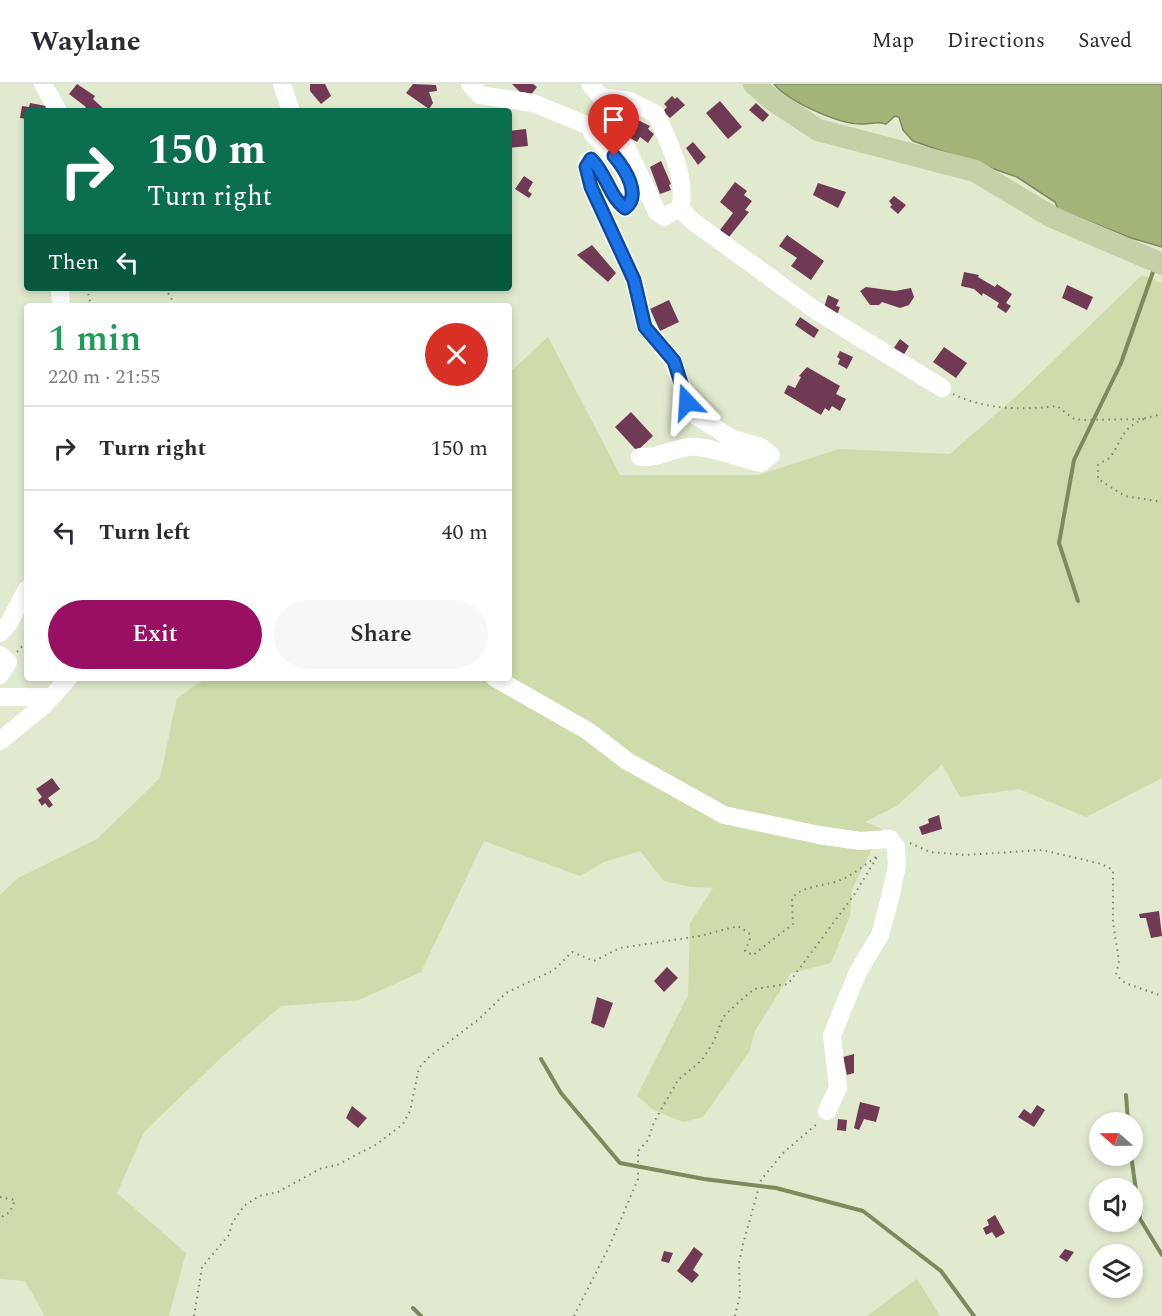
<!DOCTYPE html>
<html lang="en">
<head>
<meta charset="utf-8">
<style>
	:root { --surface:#fff; --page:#f7f7f7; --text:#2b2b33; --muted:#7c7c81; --line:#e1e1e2; --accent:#980f63 }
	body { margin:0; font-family:Spectral,serif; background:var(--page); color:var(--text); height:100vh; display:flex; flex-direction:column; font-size:22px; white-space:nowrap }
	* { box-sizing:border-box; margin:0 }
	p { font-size:20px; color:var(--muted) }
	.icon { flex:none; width:33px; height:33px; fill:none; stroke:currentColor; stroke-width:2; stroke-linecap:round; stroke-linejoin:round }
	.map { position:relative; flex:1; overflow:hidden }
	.sheet { position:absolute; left:24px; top:219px; width:488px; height:378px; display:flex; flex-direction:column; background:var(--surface); border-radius:6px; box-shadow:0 3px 9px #0003 }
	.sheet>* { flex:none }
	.guide { position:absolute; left:24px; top:24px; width:488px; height:183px; border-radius:6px; box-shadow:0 3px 9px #0003; background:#0b6e4f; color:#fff; overflow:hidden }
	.needle { width:39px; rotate:290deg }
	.buttons { position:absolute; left:1089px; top:1028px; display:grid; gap:12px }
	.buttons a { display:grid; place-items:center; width:54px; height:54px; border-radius:50%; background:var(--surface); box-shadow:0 3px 9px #0003; font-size:30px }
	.pin { position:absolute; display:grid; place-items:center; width:51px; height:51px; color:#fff; margin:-62px -26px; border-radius:50% 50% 50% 0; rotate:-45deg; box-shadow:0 0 6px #0007 }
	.pin .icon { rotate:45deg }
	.me { position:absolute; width:66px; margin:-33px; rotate:340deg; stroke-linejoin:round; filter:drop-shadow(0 0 4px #0008) }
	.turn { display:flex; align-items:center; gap:21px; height:126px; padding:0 24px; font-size:27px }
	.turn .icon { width:78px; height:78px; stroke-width:2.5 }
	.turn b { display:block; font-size:42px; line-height:51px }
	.then { display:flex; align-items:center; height:57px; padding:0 24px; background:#0003; gap:12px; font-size:22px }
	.round { display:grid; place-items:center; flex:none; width:63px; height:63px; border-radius:32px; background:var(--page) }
	.head { display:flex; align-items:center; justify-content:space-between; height:102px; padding:0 24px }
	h1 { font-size:36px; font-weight:600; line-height:45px; color:#1e9e55 }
	.button { display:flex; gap:12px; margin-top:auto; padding:12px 24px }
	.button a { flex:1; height:69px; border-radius:36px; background:var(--accent); color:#fff; font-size:24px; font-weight:600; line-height:69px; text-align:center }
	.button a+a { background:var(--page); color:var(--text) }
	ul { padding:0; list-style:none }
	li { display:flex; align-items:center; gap:18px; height:84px; padding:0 24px; border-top:2px solid var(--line) }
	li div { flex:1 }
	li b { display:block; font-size:22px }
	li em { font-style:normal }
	header { display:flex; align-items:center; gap:36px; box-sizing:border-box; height:84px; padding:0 30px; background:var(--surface); border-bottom:2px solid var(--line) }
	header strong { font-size:28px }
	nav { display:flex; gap:33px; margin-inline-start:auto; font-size:21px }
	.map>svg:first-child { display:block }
</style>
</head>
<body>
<header>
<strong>Waylane</strong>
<nav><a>Map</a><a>Directions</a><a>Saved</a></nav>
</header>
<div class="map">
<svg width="1162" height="1232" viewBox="0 0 1162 1232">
	<rect width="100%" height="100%" fill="#e1e9ce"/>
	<g fill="#cddcaa">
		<path d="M1142,191L1162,199V694L1086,733L1019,705L960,713L942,680L898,721L865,738L882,745L852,805L850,832L831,879L791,889L755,947L749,968L703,1033L683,1038L654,1026L637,1012L688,911L690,839L713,804L691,803L664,797L640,767L604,778L580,792L484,757L421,888L359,916L281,922L224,971L144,1048L117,1109L186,1169L169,1232H45L25,1197L0,1195V811L18,794L97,755L160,694L177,614L207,594H508L509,289L548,253L620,391H758L839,365L950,370L1020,309Z"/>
		<path d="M917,1195L940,1232H867Z"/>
	</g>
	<path fill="#a2b478" stroke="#7c8a5c" stroke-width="1.5" d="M774,0H1162V163L1131,154L1058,125L1055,118L1017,93L913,57L903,46L899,33L895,32L886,40C876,37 873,40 863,40C840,41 789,18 774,0Z"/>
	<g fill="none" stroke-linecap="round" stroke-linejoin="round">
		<g stroke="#7c8a5c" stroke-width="4">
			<path d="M1078,517L1059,459L1074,376L1121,279L1154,185"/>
			<path d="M541,975L561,1009L620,1079L704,1095L776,1104L863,1127L941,1187L974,1232"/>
			<path d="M1126,1011L1128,1038"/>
			<path d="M1131,1071L1140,1135L1162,1171"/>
			<path d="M413,1224L421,1232"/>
		</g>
	</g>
	<g fill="#703a55">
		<path d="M77,0L95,12L93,15L106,27H83L86,23L69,10Z"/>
		<path d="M310,0H325L331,12L321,20L310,7Z"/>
		<path d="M413,0L436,1L437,7L429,8L433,19L429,25L406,9Z"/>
		<path d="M512,0H533L537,3L530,12L524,8L522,10Z"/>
		<path d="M672,12L675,15L677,13L685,21L670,34L663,27L667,23L664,20Z"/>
		<path d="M720,17L742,43L728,55L706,29Z"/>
		<path d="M30,19L46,22L47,27H27V35L20,34L22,22L29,23Z"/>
		<path d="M756,19L769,31L763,38L749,26Z"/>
		<path d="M632,33L650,42L648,45L654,50L648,59L640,53L637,58L627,52L631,47L625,43Z"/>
		<path d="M526,45L528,62L508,64V47Z"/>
		<path d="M693,58L706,73L698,81L686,64Z"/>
		<path d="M661,77L671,100L669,101L671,106L660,110L650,83Z"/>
		<path d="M524,92L533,98L528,107L532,110L529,114L515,105Z"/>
		<path d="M735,98L747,107L744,111L752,117L745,126L749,128L729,153L720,146L733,129L720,118Z"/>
		<path d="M818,99L846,108L838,124L813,111Z"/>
		<path d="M894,112L906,121L898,130L890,123L892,121L889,117Z"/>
		<path d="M787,151L824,177L811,196L791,182L797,174L779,162Z"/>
		<path d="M592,161L616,189L608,198L577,171Z"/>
		<path d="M964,188L979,191L978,193L995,203L997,200L1012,210L1006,219L1011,222L1006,229L997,223L999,219L983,209L982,212L974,205L961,202Z"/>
		<path d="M1067,201L1093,213L1087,226L1062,214Z"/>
		<path d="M866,203L895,207L911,204L914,213L909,221L900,224L882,218L879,221H870L860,207Z"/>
		<path d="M828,211L839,216L836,222L840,223L837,231L824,223Z"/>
		<path d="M669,216L679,238L660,247L650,225Z"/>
		<path d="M800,233L819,246L814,254L795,241Z"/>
		<path d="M900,255L909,262L903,272L893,265Z"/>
		<path d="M944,263L967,279L956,294L933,278Z"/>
		<path d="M840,267L853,273L847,285L838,280L840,275L837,273Z"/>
		<path d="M807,283L840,302L836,310L846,315L840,327L832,322L829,327L825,324L821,331L784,309L788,301L795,304L801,293L799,292Z"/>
		<path d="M631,328L653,352L637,367L615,343Z"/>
		<path d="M52,694L60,705L48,714L53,721L49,724L45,719L42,722L38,716L42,713L36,705Z"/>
		<path d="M939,731L942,745L922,751L919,743L929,739L928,735Z"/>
		<path d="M1159,827L1162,852L1151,854L1146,834H1140L1139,830Z"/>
		<path d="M667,883L678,894L664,908L654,897Z"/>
		<path d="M597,913L613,919L604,944L591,939Z"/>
		<path d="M854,970V989L847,991L843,973Z"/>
		<path d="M860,1018L880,1023L876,1038L864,1035L859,1046L854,1044Z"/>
		<path d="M1037,1021L1045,1026L1034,1043L1018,1033L1024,1025L1031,1030Z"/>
		<path d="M352,1022L367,1034L358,1044L346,1034Z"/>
		<path d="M838,1035L847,1036L846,1047L837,1046Z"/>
		<path d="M995,1131L1005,1149L996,1154L992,1148L986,1151L983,1144L989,1141L987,1136Z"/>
		<path d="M694,1163L703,1170L693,1186L699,1191L692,1199L677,1187Z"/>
		<path d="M1065,1165L1074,1168L1067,1178L1059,1173Z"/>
		<path d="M664,1167L673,1169L669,1179L661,1177Z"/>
	</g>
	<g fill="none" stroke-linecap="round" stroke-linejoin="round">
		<g stroke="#7f8572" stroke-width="2" stroke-dasharray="1.5 4.5" stroke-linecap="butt">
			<path d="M87,204L91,222"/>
			<path d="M165,204L176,222"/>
			<path d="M953,310C986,326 1022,326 1057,322L1074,335L1084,336L1142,335L1162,330"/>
			<path d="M1144,335C1121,344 1122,357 1111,372C1108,376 1102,377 1098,381V395L1125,412L1162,418"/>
			<path d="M17,568L27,557"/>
			<path d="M910,759L930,768L965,771L1042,766L1102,780L1113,786V838L1119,877L1116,891L1125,899L1162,912"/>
			<path d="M0,1113L15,1116L10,1128L0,1134"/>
			<path d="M194,1232L202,1183L229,1151L232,1139L244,1122L259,1112L278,1108L322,1084L337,1081L377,1060L403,1040L410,1027L419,984L429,973L479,935L506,909L554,886L572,868L594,877L620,864L700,852L738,842L749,849L750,855L745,867L753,871L793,840L792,814C805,801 819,803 835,798C851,793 863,782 876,773"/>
			<path d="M574,1232L609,1163L638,1095V1067L648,1056L654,1038L678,996L702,976L714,957L723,933L741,916L754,905L788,900L854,811L879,770"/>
			<path d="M735,1232L740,1211L739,1179L743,1160L761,1096L783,1069L818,1039"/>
		</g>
		<g stroke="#fff" stroke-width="18">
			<path d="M43,0L58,27"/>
			<path d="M282,0L291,27"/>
			<path d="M470,0L480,11L533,19L611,51L627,64L657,128L664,133L680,124C688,95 668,57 656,30L630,17L601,13L590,0"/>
			<path d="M593,42L592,49C613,71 627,82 632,113L625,124L619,120L596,80L591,75L588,77L586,83L591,103L634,196L645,242L673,277L684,309L696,332L731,354L761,363L771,371L761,379C740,375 720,365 698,363C676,361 661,375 640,373"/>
			<path d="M680,124L691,136L815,226L942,304"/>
			<path d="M60,204L61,222"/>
			<path d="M0,549L9,539L27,505"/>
			<path d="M0,571L8,578L0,591"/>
			<path d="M495,594L588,647L627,677L724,731L819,751L860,757L890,755L896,763L897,781L891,810L880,851L858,888L832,951L838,1004L827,1027"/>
			<path d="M0,613H50"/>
			<path d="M0,657L44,621L69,594"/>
		</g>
		<path stroke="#c4d0a6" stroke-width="22" d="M754,0L771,15L818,46L975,87L1052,133L1162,180"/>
	</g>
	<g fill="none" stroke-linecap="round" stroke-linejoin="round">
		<g stroke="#114b97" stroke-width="15">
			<path id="route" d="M614,72C625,85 642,111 625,124C609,112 606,89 591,75L586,83L591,103L634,196L645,243L674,277L687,318"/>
		</g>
		<use href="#route" stroke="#1a73e8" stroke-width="10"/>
	</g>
</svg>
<div class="buttons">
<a><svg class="needle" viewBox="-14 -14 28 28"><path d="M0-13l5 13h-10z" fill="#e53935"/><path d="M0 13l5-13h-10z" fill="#7c7c81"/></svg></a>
<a><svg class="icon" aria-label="sound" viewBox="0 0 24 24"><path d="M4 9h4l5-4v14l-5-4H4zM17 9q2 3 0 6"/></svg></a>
<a><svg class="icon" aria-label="layers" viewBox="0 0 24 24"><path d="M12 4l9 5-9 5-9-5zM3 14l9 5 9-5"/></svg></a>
</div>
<div class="pin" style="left:614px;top:72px;background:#d93025"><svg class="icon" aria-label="arrive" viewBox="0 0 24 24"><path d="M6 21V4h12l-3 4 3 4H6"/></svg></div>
<svg class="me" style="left:687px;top:318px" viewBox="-20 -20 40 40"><path d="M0-17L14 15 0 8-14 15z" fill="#1a73e8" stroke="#fff" stroke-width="4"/></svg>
<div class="guide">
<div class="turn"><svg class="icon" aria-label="right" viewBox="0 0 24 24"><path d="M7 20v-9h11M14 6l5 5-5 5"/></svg><div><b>150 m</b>Turn right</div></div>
<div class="then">Then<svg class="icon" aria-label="left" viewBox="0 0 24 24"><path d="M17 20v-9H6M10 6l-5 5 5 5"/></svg></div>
</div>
<section class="sheet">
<div class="head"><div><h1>1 min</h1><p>220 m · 21:55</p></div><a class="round" style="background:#d93025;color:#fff"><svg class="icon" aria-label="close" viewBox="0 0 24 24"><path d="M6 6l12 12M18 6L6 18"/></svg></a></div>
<ul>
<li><svg class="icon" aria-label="right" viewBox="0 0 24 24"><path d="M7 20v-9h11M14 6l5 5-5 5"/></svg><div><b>Turn right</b></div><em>150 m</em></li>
<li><svg class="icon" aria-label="left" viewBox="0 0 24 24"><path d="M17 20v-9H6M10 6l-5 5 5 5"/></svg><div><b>Turn left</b></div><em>40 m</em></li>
</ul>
<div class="button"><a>Exit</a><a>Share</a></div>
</section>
</div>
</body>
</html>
